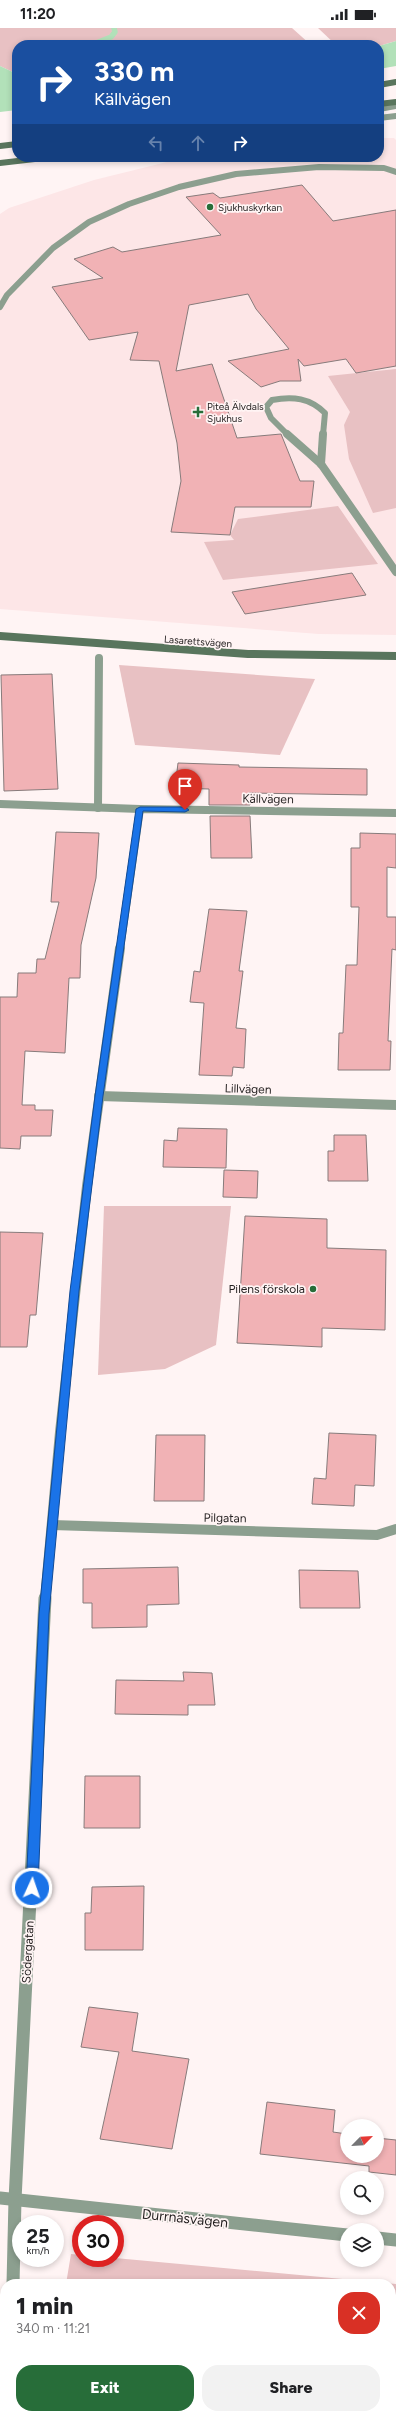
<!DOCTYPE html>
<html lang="en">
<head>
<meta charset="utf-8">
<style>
	:root { --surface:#fff; --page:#f2f2f2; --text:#202124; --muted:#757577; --accent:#276d39 }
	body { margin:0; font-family:Figtree,sans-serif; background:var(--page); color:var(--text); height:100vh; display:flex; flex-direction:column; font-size:15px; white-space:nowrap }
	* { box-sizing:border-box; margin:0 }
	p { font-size:13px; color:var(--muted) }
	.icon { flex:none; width:22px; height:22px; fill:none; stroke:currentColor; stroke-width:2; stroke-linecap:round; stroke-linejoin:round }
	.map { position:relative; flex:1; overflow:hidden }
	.drawer { position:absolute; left:0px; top:2251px; width:396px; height:140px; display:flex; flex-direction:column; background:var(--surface); border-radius:16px 16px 0 0; box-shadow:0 2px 6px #0003 }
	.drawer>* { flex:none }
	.hud { position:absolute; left:12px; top:12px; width:372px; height:122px; border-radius:16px; box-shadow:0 2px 6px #0003; background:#1a4fa0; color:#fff; overflow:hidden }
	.needle { width:26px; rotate:66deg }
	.controls { position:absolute; left:340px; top:2091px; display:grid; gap:8px }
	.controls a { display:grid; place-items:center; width:44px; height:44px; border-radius:50%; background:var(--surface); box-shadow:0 2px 6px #0003; font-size:20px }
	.speed { position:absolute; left:12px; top:2187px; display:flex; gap:8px; font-size:20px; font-weight:700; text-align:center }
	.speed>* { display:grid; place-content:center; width:52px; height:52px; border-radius:50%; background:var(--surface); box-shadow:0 2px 6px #0003; line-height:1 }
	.speed small { font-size:10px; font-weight:400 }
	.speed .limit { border:6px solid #d22; background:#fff; color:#111 }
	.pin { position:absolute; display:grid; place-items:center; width:34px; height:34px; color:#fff; margin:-41px -17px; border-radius:50% 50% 50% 0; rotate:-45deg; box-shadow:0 0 4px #0007 }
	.pin .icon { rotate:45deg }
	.me { position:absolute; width:44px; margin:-22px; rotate:3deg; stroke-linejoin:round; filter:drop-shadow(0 0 3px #0008) }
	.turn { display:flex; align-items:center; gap:14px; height:84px; padding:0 16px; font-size:18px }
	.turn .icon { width:52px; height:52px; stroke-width:2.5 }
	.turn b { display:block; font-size:28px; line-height:34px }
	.lanes { display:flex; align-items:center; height:38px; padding:0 16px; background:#0003; justify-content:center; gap:20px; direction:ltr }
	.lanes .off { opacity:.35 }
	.round { display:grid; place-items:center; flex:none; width:42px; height:42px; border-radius:16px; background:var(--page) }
	.overview { display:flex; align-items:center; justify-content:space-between; height:68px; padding:0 16px }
	h1 { font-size:24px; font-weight:800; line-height:30px }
	.cta { display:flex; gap:8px; margin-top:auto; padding:8px 16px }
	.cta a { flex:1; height:46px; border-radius:16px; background:var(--accent); color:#fff; font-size:16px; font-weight:800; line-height:46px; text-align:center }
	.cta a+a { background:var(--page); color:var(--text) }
	.status { display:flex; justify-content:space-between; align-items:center; height:28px; padding:0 20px; background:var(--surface); direction:ltr }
	.status svg { height:11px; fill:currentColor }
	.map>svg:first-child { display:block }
</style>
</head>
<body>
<div class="status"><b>11:20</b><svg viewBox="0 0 49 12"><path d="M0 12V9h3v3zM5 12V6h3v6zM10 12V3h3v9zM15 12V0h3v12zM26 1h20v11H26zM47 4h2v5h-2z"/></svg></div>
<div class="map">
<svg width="396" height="2391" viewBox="0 0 396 2391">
	<rect width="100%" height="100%" fill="#fff4f4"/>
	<path fill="#fde6e7" d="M379,110H394L396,112V607L319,606L0,581V186L9,180L94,152L175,132L195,129H379Z"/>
	<g fill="#e8c1c3">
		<path d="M0,0H292L311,17H17V46L0,38Z"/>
		<path d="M318,0H396V13L379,18L336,17Z"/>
		<path d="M396,341V480L373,485L349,431L344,397L350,384L328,348Z"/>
		<path d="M338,478L378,536L223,552L204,514L234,512L230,507L238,491Z"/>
		<path d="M119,637L315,651L280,727L135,717Z"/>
		<path d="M104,1178H231L216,1317L165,1341L98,1347Z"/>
		<path d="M71,2226L81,2227V2230H115L396,2256V2391H47L48,2386H391V2256H66Z"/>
	</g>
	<g fill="#b2e1b9">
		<path d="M396,13V38L379,41V18Z"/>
		<path d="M0,38L17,46V82L0,84Z"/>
	</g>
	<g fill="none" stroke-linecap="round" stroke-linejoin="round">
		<path stroke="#b2e1b9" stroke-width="5.5" d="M91,17L111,9L115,4L114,0"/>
	</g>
	<g fill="#f1b2b5" stroke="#877b7b">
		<path d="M302,157L333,193L396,182V338L356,345L346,331L304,338L298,331L301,353H280L261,359L228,333L289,321L256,281L248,266L189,277L176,343L212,336L237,410L281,406L300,453H314L311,479H235L230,507L171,504L181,453L177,415L159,333L130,332L138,304L89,312L52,259L103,250L74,231L113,219L122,224L221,207L186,169L213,165L220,170Z"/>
		<path d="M352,545L366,567L245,586L232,564Z"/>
		<path d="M52,646L58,761L4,763L1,647Z"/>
		<path d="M178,735L239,737V739L367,741V767L249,765L250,777H209V761L175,760Z"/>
		<path d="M210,788H250L252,830H211Z"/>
		<path d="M56,804L99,805L96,850L81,917L80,950H69L65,1025L25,1023L22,1077H35V1082H53L51,1108H21L20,1121L0,1120V969H17L18,945H36L37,931H45L59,874H51Z"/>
		<path d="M360,805L396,806V840L387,839V889H396V922L392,921L388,1013H391L390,1042H338L339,1005H343L346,937H357L359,879H351V820H360Z"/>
		<path d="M209,881L247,883L239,943H243L236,1000L246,1001L244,1040L233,1039L232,1048L199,1047L204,975L190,974L194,943L200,944Z"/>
		<path d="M178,1100L227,1101L226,1140L163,1139L164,1112L177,1113Z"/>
		<path d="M334,1107H366L368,1153H328V1123H334Z"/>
		<path d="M224,1142L258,1143L257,1170L223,1169Z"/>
		<path d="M245,1188L327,1191V1220L386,1222L385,1302L322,1300V1319L237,1315Z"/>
		<path d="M0,1204L43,1205L36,1287H30L27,1319H0Z"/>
		<path d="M329,1405L376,1407L374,1458L355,1457L354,1478L312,1476L314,1450L326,1451Z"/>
		<path d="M156,1407H205L204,1473H154Z"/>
		<path d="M178,1539L179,1576L147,1577V1599L92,1600V1575H83V1541Z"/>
		<path d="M299,1542L358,1543L360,1580H300Z"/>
		<path d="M183,1644L212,1645L215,1677H188V1687L115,1686L116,1652L184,1653Z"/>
		<path d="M85,1748H140V1800H84Z"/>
		<path d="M144,1858L143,1922H85V1885H91L92,1859Z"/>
		<path d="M89,1979L138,1985L132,2023L189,2031L172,2121L100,2111L119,2024L81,2019Z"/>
		<path d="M267,2074L335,2082L333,2104L347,2106V2128H377V2110L396,2112V2147L369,2144V2138L260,2126Z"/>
	</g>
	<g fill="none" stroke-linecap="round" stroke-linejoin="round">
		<g stroke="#8c9f8f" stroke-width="6">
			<path d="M379,81L396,78"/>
			<path d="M379,90L396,88"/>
		</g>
		<g stroke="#8c9f8f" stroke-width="8">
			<path d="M0,776L140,781"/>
			<path d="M98,780L99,630"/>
		</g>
		<g stroke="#8c9f8f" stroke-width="6">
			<path d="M0,279L7,267L53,220L89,194L129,176L179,159L236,146L319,139L384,140L396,144"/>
			<path d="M288,407L271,390L266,379L272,372C293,368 310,370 325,385L323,407"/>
		</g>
		<g stroke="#8c9f8f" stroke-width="8">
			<path d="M287,406L321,436"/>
			<path d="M321,436L396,544"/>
			<path d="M321,436L323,406"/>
			<path d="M120,921L140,781L396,785"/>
		</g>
		<g stroke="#8c9f8f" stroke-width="10">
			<path d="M99,1068L396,1077"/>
			<path d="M52,1497L377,1507L396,1501"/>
			<path d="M45,1571L60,1404L87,1158L120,920"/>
		</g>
		<g stroke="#8c9f8f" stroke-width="13">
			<path d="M0,2170L347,2207"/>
			<path d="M377,2210L396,2212"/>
			<path d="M13,2256L15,2172L45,1570"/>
			<path d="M10,2386V2391"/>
		</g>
		<g stroke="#59755d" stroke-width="6">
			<path d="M379,57L396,54"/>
			<path d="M379,76L396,74"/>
			<path d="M0,118L17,116"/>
			<path d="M0,135L52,129"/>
		</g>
		<path stroke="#59755d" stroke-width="8" d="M0,608L248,626L396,628"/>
	</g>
	<path fill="#1a73e8" stroke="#114b97" d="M140,779H185L189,782L185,784L143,783L103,1068L79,1263L49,1586L38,1860L32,1864L26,1860L39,1586L70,1263L95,1068L136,781Z"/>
	<g fill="#276d39" stroke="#fff4f4" stroke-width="1.5">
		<circle cx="210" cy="179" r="4"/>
		<path d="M196 378h4v4h4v4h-4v4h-4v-4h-4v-4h4z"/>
		<circle cx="313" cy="1261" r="4"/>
	</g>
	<g text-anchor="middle" stroke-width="3.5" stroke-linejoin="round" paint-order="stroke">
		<g font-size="10" fill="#231f1f" stroke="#fff4f4" text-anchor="start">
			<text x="218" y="183">Sjukhuskyrkan</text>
			<text x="207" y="382">Piteå Älvdals<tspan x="207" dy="12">Sjukhus</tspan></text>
		</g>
		<g font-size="10" fill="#231f1f" stroke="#fff4f4">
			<text transform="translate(198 613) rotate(4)" y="4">Lasarettsvägen</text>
		</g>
		<g font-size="12" fill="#231f1f" stroke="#fff4f4">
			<text transform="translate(268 771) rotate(1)" y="4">Källvägen</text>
			<text transform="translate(248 1061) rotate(2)" y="4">Lillvägen</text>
			<text transform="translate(225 1490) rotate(1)" y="4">Pilgatan</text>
			<text transform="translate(28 1924) rotate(-87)" y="4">Södergatan</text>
		</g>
		<g font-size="12" fill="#231f1f" stroke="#fff4f4" text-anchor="end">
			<text x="305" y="1265">Pilens förskola</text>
		</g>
		<g font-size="14" fill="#231f1f" stroke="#fff4f4">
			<text transform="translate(185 2190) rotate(6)" y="5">Durrnäsvägen</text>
		</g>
	</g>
</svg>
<div class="controls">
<a><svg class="needle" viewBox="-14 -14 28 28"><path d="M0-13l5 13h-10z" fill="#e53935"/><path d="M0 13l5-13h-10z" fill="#757577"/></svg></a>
<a><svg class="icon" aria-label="search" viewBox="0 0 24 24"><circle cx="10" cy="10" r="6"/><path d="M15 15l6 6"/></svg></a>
<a><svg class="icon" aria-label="layers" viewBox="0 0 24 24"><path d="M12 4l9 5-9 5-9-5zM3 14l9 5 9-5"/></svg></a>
</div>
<div class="speed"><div>25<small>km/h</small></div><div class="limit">30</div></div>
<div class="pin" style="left:185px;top:782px;background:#d93025"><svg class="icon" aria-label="arrive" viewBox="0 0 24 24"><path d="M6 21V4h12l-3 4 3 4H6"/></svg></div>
<svg class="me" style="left:32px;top:1860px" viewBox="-20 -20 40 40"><circle r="17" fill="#1a73e8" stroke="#fff" stroke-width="3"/><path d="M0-11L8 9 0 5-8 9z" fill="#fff"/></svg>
<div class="hud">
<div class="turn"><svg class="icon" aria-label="right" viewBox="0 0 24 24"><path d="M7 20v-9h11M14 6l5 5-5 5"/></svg><div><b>330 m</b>Källvägen</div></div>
<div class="lanes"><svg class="icon off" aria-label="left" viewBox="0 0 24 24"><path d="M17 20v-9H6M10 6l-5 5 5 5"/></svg><svg class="icon off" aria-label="ahead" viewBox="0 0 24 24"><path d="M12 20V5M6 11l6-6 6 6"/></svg><svg class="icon" aria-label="right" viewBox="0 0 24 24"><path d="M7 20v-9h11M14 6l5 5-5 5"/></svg></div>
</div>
<section class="drawer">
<div class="overview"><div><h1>1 min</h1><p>340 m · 11:21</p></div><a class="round" style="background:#d93025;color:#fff"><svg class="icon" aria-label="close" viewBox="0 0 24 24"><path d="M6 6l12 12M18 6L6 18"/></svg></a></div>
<div class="cta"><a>Exit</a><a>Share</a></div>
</section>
</div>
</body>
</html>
